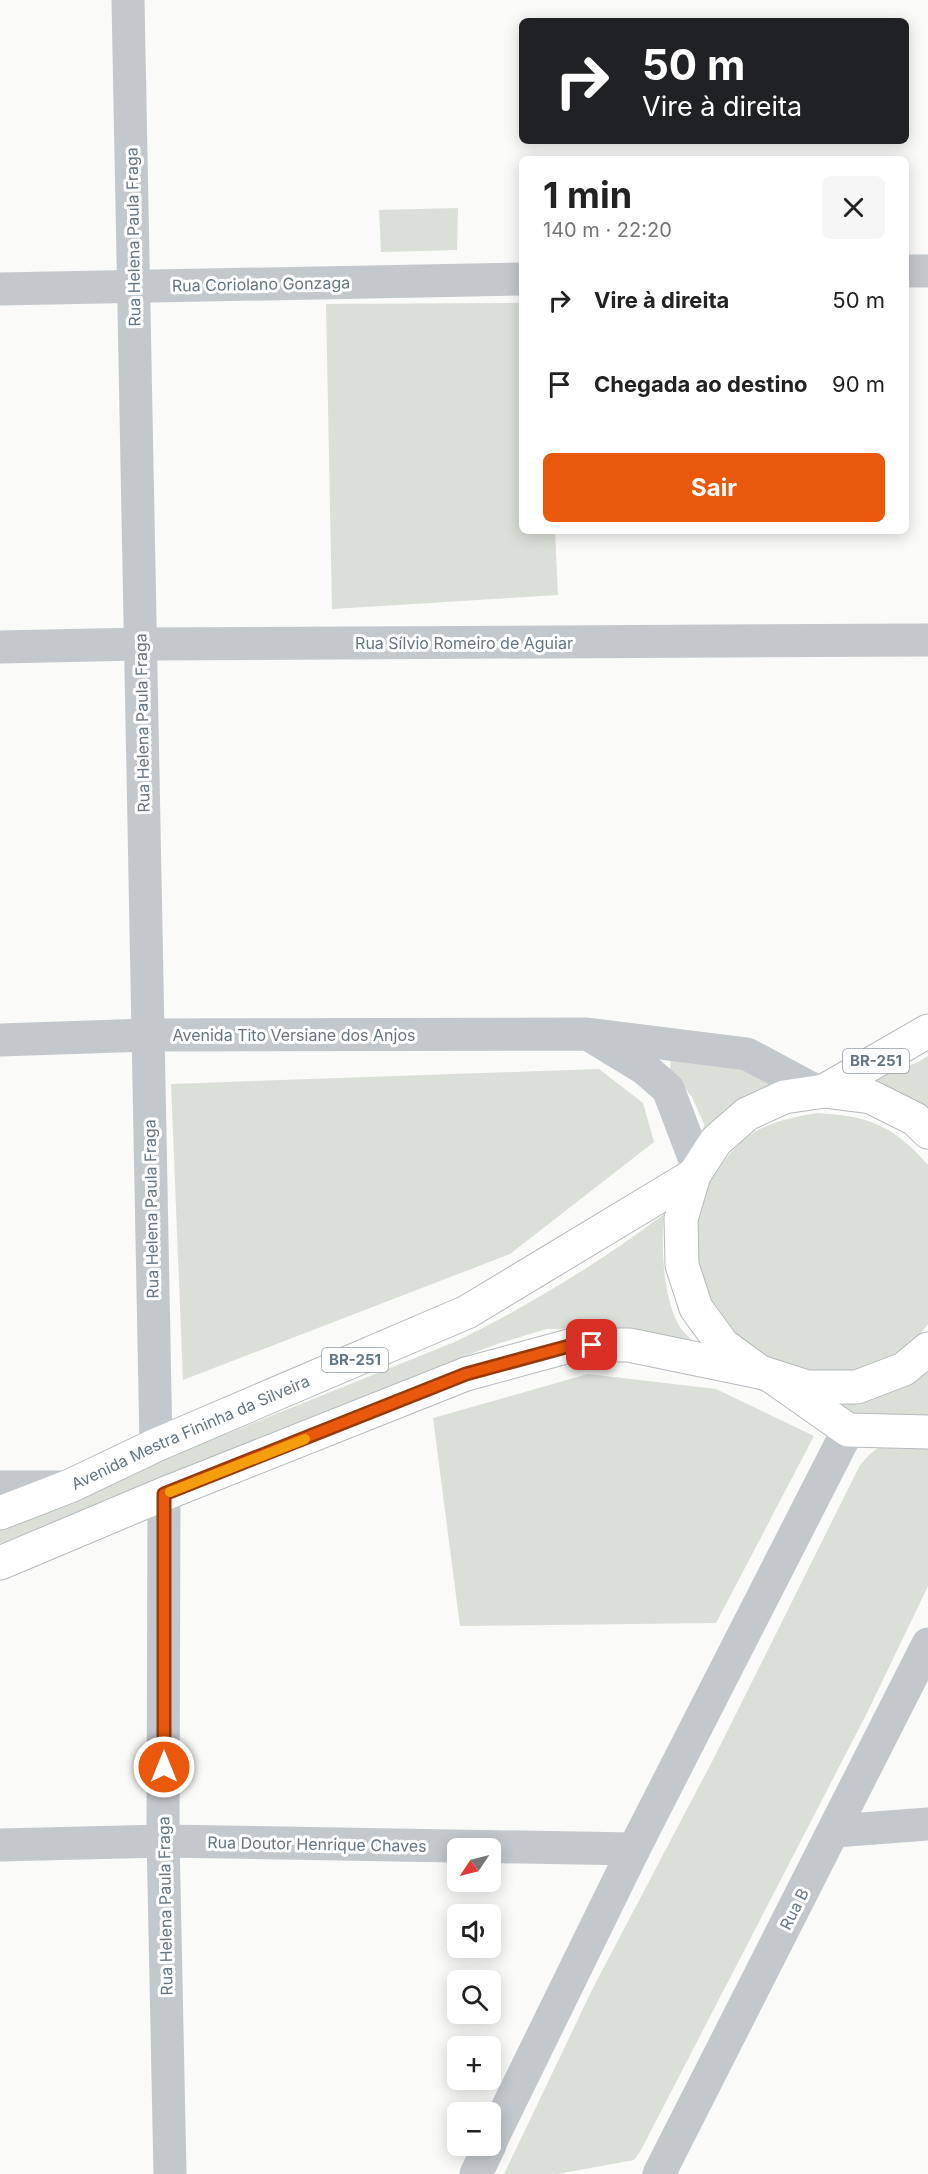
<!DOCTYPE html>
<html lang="pt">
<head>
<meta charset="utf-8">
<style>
	:root { --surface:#fff; --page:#f6f6f6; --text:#222; --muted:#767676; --accent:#ea580c }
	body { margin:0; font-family:Inter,sans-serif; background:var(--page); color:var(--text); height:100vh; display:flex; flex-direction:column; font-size:22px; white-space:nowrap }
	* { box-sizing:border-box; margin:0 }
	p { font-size:20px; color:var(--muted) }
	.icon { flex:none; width:33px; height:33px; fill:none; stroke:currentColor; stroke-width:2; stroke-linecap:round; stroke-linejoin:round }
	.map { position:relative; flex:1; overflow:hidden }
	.side { position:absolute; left:519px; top:156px; width:390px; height:378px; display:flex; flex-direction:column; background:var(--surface); border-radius:9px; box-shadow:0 3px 15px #0003 }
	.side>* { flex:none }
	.hud { position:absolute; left:519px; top:18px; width:390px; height:126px; border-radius:9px; box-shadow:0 3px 15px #0003; background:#202124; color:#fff; overflow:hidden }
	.needle { width:39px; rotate:235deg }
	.tools { position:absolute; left:447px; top:1838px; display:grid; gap:12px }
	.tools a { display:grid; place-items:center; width:54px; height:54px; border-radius:9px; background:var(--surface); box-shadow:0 3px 15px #0003; font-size:30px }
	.pin { position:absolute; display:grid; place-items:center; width:51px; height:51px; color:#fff; margin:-26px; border-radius:12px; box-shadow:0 3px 9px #0006 }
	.me { position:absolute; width:66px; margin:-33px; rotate:0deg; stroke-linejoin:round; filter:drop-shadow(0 0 4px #0008) }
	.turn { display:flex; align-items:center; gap:21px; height:126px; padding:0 24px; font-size:27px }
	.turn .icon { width:78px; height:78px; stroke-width:2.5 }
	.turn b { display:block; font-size:42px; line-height:51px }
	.round { display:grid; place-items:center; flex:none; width:63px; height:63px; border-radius:9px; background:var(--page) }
	.headline { display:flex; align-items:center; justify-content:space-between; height:102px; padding:0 24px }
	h1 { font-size:36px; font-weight:700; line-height:45px }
	.primary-button { display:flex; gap:12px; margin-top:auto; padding:12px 24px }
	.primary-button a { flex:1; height:69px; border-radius:9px; background:var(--accent); color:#fff; font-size:24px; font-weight:700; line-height:69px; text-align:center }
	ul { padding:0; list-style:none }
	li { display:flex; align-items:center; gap:18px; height:84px; padding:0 24px }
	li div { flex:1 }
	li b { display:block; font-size:22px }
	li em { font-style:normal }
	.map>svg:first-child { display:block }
</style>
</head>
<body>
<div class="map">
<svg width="928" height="2174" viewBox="0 0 928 2174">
	<rect width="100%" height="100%" fill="#fafaf8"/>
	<g fill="#dadfd7">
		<path d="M458,208L457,250L381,252L379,210Z"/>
		<path d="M522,303V531H555L558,595L332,609L326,304Z"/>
		<path d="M671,1056L742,1065L793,1083L702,1142L704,1124L692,1097L670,1070Z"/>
		<path d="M928,1056V1111L891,1088L858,1085L918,1062Z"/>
		<path d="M599,1069L643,1103L654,1142L510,1254L183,1380L171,1084Z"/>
		<path d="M817,1113C869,1116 893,1125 928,1165V1324C922,1331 917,1339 910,1345C905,1350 897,1353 891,1357C833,1391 751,1373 715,1315C708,1304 706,1288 702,1276C700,1268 695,1259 694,1250C688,1209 719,1156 753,1133C772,1121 795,1117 817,1113Z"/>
		<path d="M664,1214C661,1247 663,1295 678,1324C682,1332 691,1339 697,1345L653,1335L607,1328L546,1329L497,1344L452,1361L0,1544V1525L457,1341C530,1305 599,1263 664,1214Z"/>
		<path d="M928,1372V1429L858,1423L832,1404L862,1403Z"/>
		<path d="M588,1374L716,1389L814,1436L716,1623L460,1626L433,1418Z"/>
		<path d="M878,1448L928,1449V1586L868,1711L641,2150L634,2160L557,2174H504L593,1988L716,1754L860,1465L870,1454Z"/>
	</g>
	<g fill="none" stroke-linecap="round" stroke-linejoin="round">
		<g stroke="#b3babf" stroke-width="35">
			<path id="secondary" d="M774,1378L848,1430L928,1432"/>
		</g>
		<g stroke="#b5babe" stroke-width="35">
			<g id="primary">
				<path d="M824,1091L928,1031"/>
				<path d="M928,1132L915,1119L871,1097L824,1091L784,1097L747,1114L716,1141L694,1175L681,1219L682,1265L696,1308L723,1345L760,1372L807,1387H857L904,1369L928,1349"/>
				<path id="s1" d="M0,1513L70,1486L156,1445L467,1312L694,1175"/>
				<path d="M0,1563L164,1494L466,1374L573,1345H629L760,1372"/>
			</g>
		</g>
		<g stroke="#c3c8cc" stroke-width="33">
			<path d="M128,0L156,1445"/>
			<path d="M906,271H928"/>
			<path d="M0,289L522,279"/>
			<path d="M0,647L141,644L928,640"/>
			<path d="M594,1038L645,1069L668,1089L698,1168"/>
			<path d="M0,1040L148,1035L587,1034L747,1054L818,1092"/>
			<path d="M0,1487H67"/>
			<path d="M164,1494L163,1836L170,2174"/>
			<path d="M835,1831L928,1824"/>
			<path d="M0,1845L164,1841L634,1849"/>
			<path d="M490,2143L634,1849L848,1430"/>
			<path d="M476,2174L490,2145"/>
			<path d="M659,2174L928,1644"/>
		</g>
		<use href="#secondary" stroke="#fff" stroke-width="33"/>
		<use href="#primary" stroke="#fff" stroke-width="33"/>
	</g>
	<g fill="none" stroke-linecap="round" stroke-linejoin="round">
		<g stroke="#983908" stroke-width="15">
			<path id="route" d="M164,1767V1494L466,1374L573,1345H592"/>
		</g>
		<use href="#route" stroke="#ea580c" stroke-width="10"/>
		<path stroke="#f59e0b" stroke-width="10" d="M170,1492L305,1439"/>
	</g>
	<g text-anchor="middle" stroke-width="6" stroke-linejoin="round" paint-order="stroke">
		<g fill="#fff" stroke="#939fa8" stroke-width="1.5">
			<rect x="843" y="1049" width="66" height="24" rx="4.5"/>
			<rect x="322" y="1348" width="66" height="24" rx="4.5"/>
		</g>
		<g font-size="15" font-weight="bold" fill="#657683">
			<text x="876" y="1066">BR-251</text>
			<text x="355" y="1365">BR-251</text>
		</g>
		<g font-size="16" fill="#657683" stroke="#fff">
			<text transform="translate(133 237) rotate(-91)" y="6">Rua Helena Paula Fraga</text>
			<text transform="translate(261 284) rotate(-1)" y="6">Rua Coriolano Gonzaga</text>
			<text x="464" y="649">Rua Sílvio Romeiro de Aguiar</text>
			<text transform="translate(142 723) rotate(-91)" y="6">Rua Helena Paula Fraga</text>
			<text x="294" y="1041">Avenida Tito Versiane dos Anjos</text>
			<text transform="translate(151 1209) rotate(-91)" y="6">Rua Helena Paula Fraga</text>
			<text dy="6" stroke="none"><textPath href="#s1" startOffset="207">Avenida Mestra Fininha da Silveira</textPath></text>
			<text transform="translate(317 1844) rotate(1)" y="6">Rua Doutor Henrique Chaves</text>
			<text transform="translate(165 1906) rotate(-91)" y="6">Rua Helena Paula Fraga</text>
			<text transform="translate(794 1909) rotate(-63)" y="6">Rua B</text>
		</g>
	</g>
</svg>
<div class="tools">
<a><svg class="needle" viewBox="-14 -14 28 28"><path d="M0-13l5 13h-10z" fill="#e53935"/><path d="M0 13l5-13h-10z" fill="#767676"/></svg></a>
<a><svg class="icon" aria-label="sound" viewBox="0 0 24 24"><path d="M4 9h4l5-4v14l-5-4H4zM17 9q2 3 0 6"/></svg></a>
<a><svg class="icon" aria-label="search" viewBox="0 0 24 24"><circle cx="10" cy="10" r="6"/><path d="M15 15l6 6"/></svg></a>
<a>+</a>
<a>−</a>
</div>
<div class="pin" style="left:592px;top:1345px;background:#d93025"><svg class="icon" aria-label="arrive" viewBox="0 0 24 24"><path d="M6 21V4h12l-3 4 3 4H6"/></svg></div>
<svg class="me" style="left:164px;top:1767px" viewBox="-20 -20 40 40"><circle r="17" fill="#ea580c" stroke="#fff" stroke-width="3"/><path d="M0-11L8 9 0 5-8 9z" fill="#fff"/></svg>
<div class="hud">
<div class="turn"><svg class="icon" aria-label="right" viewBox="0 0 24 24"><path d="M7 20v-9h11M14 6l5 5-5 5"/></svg><div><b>50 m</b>Vire à direita</div></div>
</div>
<section class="side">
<div class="headline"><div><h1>1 min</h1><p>140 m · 22:20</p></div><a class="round"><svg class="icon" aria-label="close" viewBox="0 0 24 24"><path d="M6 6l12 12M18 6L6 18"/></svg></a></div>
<ul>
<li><svg class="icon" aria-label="right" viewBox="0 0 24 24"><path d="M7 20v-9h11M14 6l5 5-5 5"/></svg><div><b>Vire à direita</b></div><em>50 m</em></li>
<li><svg class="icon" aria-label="arrive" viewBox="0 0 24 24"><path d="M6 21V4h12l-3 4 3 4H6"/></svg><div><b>Chegada ao destino</b></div><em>90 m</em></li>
</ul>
<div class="primary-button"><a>Sair</a></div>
</section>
</div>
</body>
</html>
